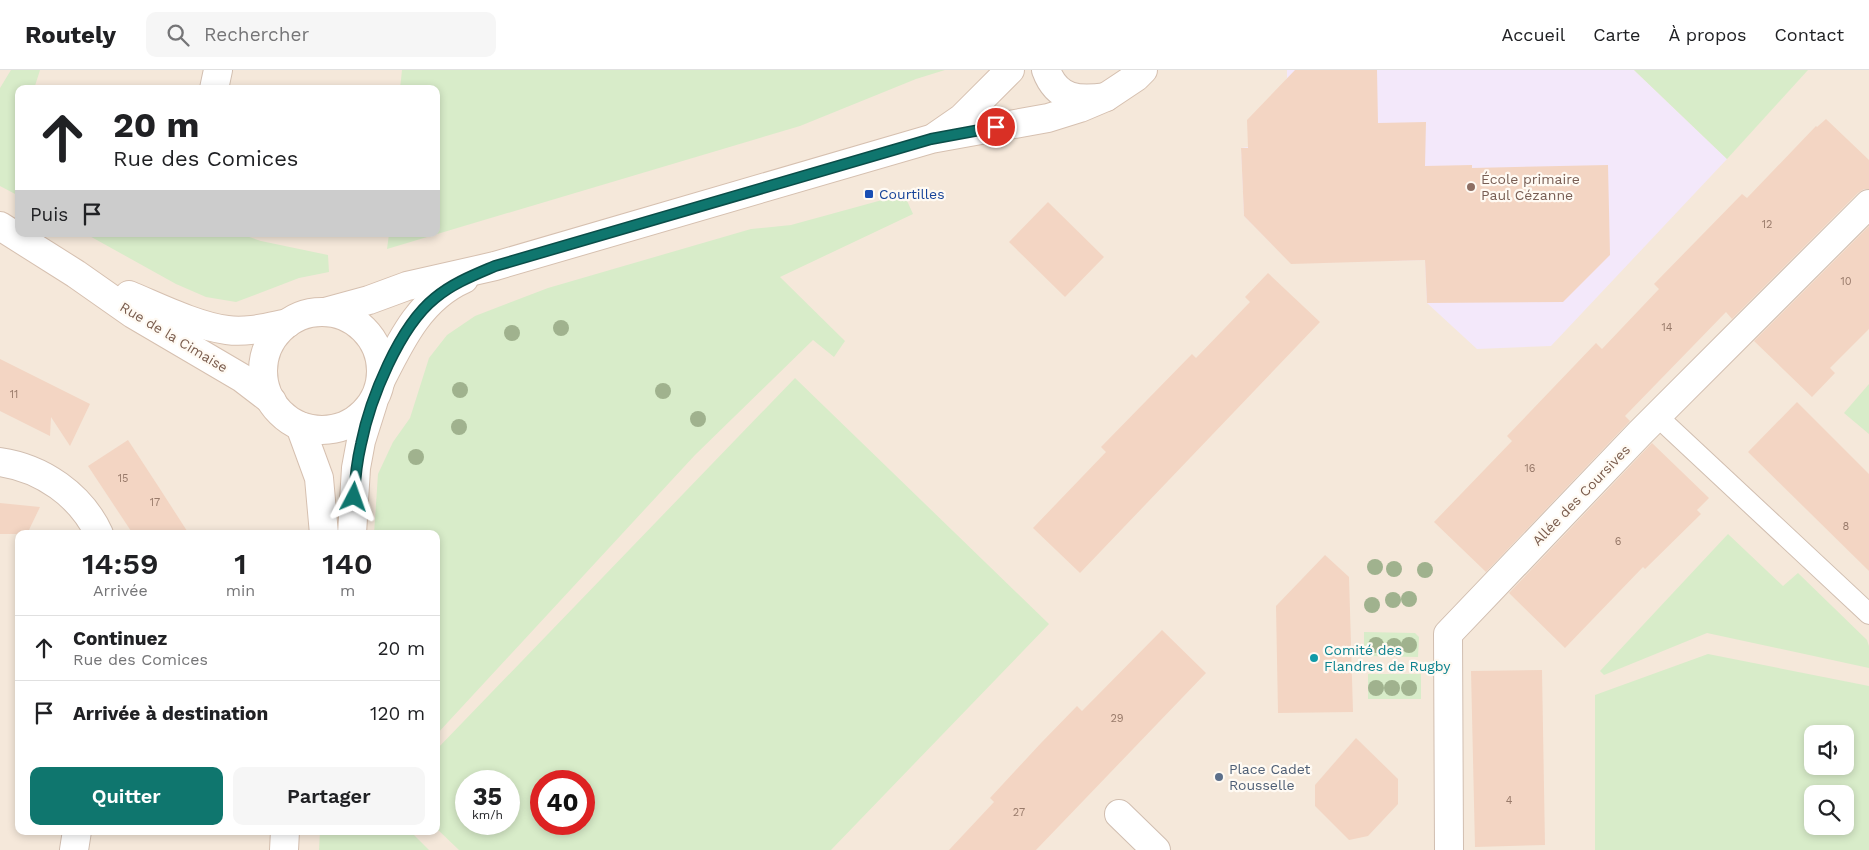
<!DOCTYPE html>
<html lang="fr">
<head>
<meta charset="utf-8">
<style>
	:root { --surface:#fff; --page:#f6f6f6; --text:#202124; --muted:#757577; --line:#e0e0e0; --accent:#0f766e }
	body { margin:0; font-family:"Work Sans",sans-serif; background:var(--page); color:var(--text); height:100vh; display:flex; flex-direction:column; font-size:19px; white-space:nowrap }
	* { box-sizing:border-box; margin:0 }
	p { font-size:16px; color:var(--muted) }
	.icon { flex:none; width:28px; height:28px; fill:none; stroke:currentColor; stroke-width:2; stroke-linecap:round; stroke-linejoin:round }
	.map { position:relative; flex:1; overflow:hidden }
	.sheet { position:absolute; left:15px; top:460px; width:425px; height:305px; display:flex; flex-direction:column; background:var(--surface); border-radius:10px; box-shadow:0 2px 8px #0003 }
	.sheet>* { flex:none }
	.guide { position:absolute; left:15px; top:15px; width:425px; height:152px; border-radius:10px; box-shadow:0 2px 8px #0003; background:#fff; color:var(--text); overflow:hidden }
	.fabs { position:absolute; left:1804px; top:655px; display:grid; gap:10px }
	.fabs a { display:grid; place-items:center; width:50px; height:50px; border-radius:10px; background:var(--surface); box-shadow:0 2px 8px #0003; font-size:25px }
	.speed { position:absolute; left:455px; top:700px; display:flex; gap:10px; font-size:25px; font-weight:700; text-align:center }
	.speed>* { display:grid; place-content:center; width:65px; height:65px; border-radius:50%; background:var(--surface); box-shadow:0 2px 8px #0003; line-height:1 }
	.speed small { font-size:12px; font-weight:400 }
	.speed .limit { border:8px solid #d22; background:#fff; color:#111 }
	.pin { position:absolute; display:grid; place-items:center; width:42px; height:42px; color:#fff; margin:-21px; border:2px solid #fff; border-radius:50%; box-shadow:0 1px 5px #0007 }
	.me { position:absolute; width:55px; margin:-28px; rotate:4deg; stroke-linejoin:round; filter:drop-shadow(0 0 4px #0008) }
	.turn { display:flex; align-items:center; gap:18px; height:105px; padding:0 15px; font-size:22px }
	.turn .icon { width:65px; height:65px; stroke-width:2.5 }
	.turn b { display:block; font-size:35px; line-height:42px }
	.then { display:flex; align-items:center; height:48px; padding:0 15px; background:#0003; gap:10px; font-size:19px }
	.eta { display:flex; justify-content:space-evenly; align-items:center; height:85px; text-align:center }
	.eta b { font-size:30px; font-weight:600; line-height:35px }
	.primary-button { display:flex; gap:10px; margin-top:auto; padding:10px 15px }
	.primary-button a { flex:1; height:58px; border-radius:10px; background:var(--accent); color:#fff; font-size:20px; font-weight:600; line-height:58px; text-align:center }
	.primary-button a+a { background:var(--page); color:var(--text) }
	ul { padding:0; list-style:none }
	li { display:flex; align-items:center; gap:15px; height:65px; padding:0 15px; border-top:1px solid var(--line) }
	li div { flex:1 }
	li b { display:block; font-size:19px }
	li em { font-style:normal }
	header { display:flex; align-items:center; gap:30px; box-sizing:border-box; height:70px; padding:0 25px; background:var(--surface); border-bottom:1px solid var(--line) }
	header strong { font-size:24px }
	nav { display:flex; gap:28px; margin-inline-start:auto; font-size:18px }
	.search { width:350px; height:45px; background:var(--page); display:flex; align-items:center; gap:12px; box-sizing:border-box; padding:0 18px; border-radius:10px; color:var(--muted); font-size:19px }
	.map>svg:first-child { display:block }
</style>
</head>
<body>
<header>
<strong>Routely</strong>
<div class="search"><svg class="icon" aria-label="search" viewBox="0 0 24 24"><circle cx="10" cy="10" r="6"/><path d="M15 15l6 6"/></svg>Rechercher</div>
<nav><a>Accueil</a><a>Carte</a><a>À propos</a><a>Contact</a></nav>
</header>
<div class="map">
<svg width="1869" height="780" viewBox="0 0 1869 780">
	<rect width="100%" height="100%" fill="#fdf6ec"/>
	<path fill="#f5e8da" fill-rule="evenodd" d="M0,0H1869V780H0ZM19,19H436V164H19ZM19,464H436V761H19ZM1812,664H1845V696H1812ZM466,711H509V754H466ZM541,711H584V754H541ZM1812,724H1845V756H1812Z"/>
	<path fill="#f3e8fa" d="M1287,0H1634L1727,89L1551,276L1477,279L1427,233L1425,190L1291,193L1244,146L1241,78L1248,77L1287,8Z"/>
	<g fill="#d8ecc9" fill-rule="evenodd">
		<path d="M11,0H40L34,19H19V65L16,73L19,74V126L0,116V18Z"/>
		<path d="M402,0H945L916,9L800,56L387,179L389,164H436V19H400Z"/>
		<path d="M1634,0H1808L1727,89Z"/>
		<path d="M904,124L913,144L780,207L845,271L834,287L813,270L695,385L436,665V464H374L378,404L393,372L410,348L429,288L447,265L475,246L548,218L751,159L791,155Z"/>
		<path d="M86,164H240L261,171L328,185L329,202L299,208L236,232L206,227L176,214Z"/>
		<path d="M795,308L1049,554L831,780H459L436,758V680ZM466,711H509V754H466ZM541,711H584V754H541Z"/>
		<path d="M1869,314V364L1844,343Z"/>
		<path d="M1728,464L1783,516L1798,503L1867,570L1869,576V598L1707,563L1604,605L1600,601Z"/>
		<path d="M1364,562L1415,563L1419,567L1418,587L1364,586Z"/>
		<path d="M1708,584L1869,616V780H1595V625ZM1812,664H1845V696H1812ZM1812,724H1845V756H1812Z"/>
		<rect x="1368" y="604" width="53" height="25"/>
		<path d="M320,761H410L429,780H319Z"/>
	</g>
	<g fill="#f3d5c3">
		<path d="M1295,0H1377L1378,53L1426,52L1425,96L1472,95V98L1608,95L1610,185L1563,232L1427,233L1425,190L1291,194L1244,146L1241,78H1248L1247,50Z"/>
		<path d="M1826,49L1869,90V119H1864L1858,123L1732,249L1726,242L1625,346L1630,351L1486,502L1434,452L1512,371L1507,366L1596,273L1602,279L1659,219L1654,214L1742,124L1747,128L1816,56L1817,57Z"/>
		<path d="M1048,132L1104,187L1065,227L1009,172Z"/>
		<path d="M1869,156V259L1830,298L1835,303L1812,327L1754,271Z"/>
		<path d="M1268,203L1320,252L1080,503L1033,458L1106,382L1101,377L1192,284L1196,288L1250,232L1245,227Z"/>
		<path d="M0,289L90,334L70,376L51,347L50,366L0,341Z"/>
		<path d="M1797,332L1869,404V501L1748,382Z"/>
		<path d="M128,370L160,419L189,464H133L88,396Z"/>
		<path d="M1652,373L1709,428L1697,440L1701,444L1645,499L1643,497L1565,578L1509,523Z"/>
		<path d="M0,433L40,437L27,464H0Z"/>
		<path d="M1325,485L1349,507L1353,642L1278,643L1276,536Z"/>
		<path d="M1162,560L1206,603L1036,780H949L994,732L990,728L1041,673L1077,636L1082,641Z"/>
		<path d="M1542,600L1545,775L1475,777L1471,601Z"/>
		<path d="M1356,668L1398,709V734L1368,766L1349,770L1315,736V715Z"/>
	</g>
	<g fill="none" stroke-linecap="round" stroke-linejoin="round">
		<g stroke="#d1beb0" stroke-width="22">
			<path id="lane" d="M1658,347L1869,544"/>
		</g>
		<g stroke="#d1beb0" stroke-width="30">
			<g id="street">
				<path d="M1046,0C1057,30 1079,31 1106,27"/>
				<path d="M214,19L218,0"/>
				<path d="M0,392C42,398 81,425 99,464"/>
				<path d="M1119,744L1156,780"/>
				<path d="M74,780L77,761"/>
				<path d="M1449,780L1448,564L1640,363L1869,134"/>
			</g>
		</g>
		<g stroke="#d6c0b0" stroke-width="30">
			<g id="secondary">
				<path d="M936,66L962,48L1010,0"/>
				<path d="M0,156L76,204L133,244L242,308L272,331"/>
				<path d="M129,225C158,237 196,256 227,260C247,263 268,257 288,253"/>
				<path d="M325,242L369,230L407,216L495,196L931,69L1048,48L1080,38L1106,27L1136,7L1143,0"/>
				<circle cx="322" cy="301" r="59"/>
				<path d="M381,310C401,270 421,228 464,209"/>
				<path d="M300,356L319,408L324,464"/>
				<path d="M352,464L356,398L361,371L373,333"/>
				<path d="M284,780L285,761"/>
			</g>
		</g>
		<use href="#lane" stroke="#fff" stroke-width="20"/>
		<use href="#street" stroke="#fff" stroke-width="28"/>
		<use href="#secondary" stroke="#fff" stroke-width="28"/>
	</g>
	<g fill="#a0b28e">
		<circle cx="561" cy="258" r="8"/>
		<circle cx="512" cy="263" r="8"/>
		<circle cx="460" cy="320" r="8"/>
		<circle cx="663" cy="321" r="8"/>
		<circle cx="698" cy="349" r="8"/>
		<circle cx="459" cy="357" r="8"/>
		<circle cx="416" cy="387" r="8"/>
		<circle cx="1375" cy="497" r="8"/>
		<circle cx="1394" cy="499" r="8"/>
		<circle cx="1425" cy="500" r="8"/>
		<circle cx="1409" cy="529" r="8"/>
		<circle cx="1393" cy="530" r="8"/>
		<circle cx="1372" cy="535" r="8"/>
		<circle cx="1376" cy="575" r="8"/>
		<circle cx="1409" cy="575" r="8"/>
		<circle cx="1394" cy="576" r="8"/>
		<circle cx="1376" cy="618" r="8"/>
		<circle cx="1392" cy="618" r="8"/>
		<circle cx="1409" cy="618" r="8"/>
	</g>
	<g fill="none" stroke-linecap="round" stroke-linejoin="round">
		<g stroke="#0a4d48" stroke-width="12">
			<path id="route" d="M354,427C355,409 357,391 361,374C370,329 399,257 435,228C453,213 474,205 495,196L931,69L996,57"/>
		</g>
		<use href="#route" stroke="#0f766e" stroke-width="9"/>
	</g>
	<circle fill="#8d6e63" stroke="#fffaf3" stroke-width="2" cx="1471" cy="117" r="5"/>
	<rect fill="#1a4fb4" stroke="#fffaf3" stroke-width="2" x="864" y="119" width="10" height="10" rx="2.5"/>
	<circle fill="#0f9aa8" stroke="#fffaf3" stroke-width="2" cx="1314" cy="588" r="5"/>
	<circle fill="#5c6f8a" stroke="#fffaf3" stroke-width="2" cx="1219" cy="707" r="5"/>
	<g text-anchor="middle" stroke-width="4.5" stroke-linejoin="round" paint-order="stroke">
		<g font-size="11" fill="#987a6a">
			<text x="1767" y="158">12</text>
			<text x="1846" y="215">10</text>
			<text x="1667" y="261">14</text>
			<text x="14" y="328">11</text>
			<text x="1530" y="402">16</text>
			<text x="123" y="412">15</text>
			<text x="155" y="436">17</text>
			<text x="1846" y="460">8</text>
			<text x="1618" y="475">6</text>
			<text x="1117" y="652">29</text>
			<text x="1509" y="734">4</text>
			<text x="1019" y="746">27</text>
		</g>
		<g font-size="14" fill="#785e54" stroke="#fffaf3" text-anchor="start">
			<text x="1481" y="114">École primaire<tspan x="1481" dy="16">Paul Cézanne</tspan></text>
		</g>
		<g font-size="14" fill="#164399" stroke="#fffaf3" text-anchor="start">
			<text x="879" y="129">Courtilles</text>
		</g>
		<g font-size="14" fill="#7a5c4d" stroke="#fffaf3">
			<text transform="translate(174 267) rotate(31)" y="5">Rue de la Cimaise</text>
			<text transform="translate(1581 425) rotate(-46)" y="5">Allée des Coursives</text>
		</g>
		<g font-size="14" fill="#0d838f" stroke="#fffaf3" text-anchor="start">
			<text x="1324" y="585">Comité des<tspan x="1324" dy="16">Flandres de Rugby</tspan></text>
		</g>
		<g font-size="14" fill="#4e5e75" stroke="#fffaf3" text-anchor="start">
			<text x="1229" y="704">Place Cadet<tspan x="1229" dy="16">Rousselle</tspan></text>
		</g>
	</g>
</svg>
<div class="fabs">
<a><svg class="icon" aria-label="sound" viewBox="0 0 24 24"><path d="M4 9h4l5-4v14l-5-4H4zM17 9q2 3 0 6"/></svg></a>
<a><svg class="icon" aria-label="search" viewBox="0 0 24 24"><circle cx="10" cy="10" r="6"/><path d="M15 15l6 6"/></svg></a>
</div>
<div class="speed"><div>35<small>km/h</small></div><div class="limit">40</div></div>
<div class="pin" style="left:996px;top:57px;background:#d93025"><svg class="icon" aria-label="arrive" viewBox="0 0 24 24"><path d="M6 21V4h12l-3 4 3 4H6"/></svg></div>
<svg class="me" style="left:354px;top:427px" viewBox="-20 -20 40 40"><path d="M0-17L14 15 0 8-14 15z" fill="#0f766e" stroke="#fff" stroke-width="4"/></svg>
<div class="guide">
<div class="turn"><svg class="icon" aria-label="ahead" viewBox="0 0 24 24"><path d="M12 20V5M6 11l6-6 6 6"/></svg><div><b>20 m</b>Rue des Comices</div></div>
<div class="then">Puis<svg class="icon" aria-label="arrive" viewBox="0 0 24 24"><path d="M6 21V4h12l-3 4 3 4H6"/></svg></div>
</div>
<section class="sheet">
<div class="eta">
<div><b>14:59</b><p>Arrivée</p></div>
<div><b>1</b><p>min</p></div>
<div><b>140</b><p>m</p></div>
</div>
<ul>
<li><svg class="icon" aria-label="ahead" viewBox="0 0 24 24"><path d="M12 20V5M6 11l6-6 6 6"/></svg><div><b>Continuez</b><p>Rue des Comices</p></div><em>20 m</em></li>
<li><svg class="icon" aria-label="arrive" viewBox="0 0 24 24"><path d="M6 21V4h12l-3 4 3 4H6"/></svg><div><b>Arrivée à destination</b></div><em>120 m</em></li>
</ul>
<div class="primary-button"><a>Quitter</a><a>Partager</a></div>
</section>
</div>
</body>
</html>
